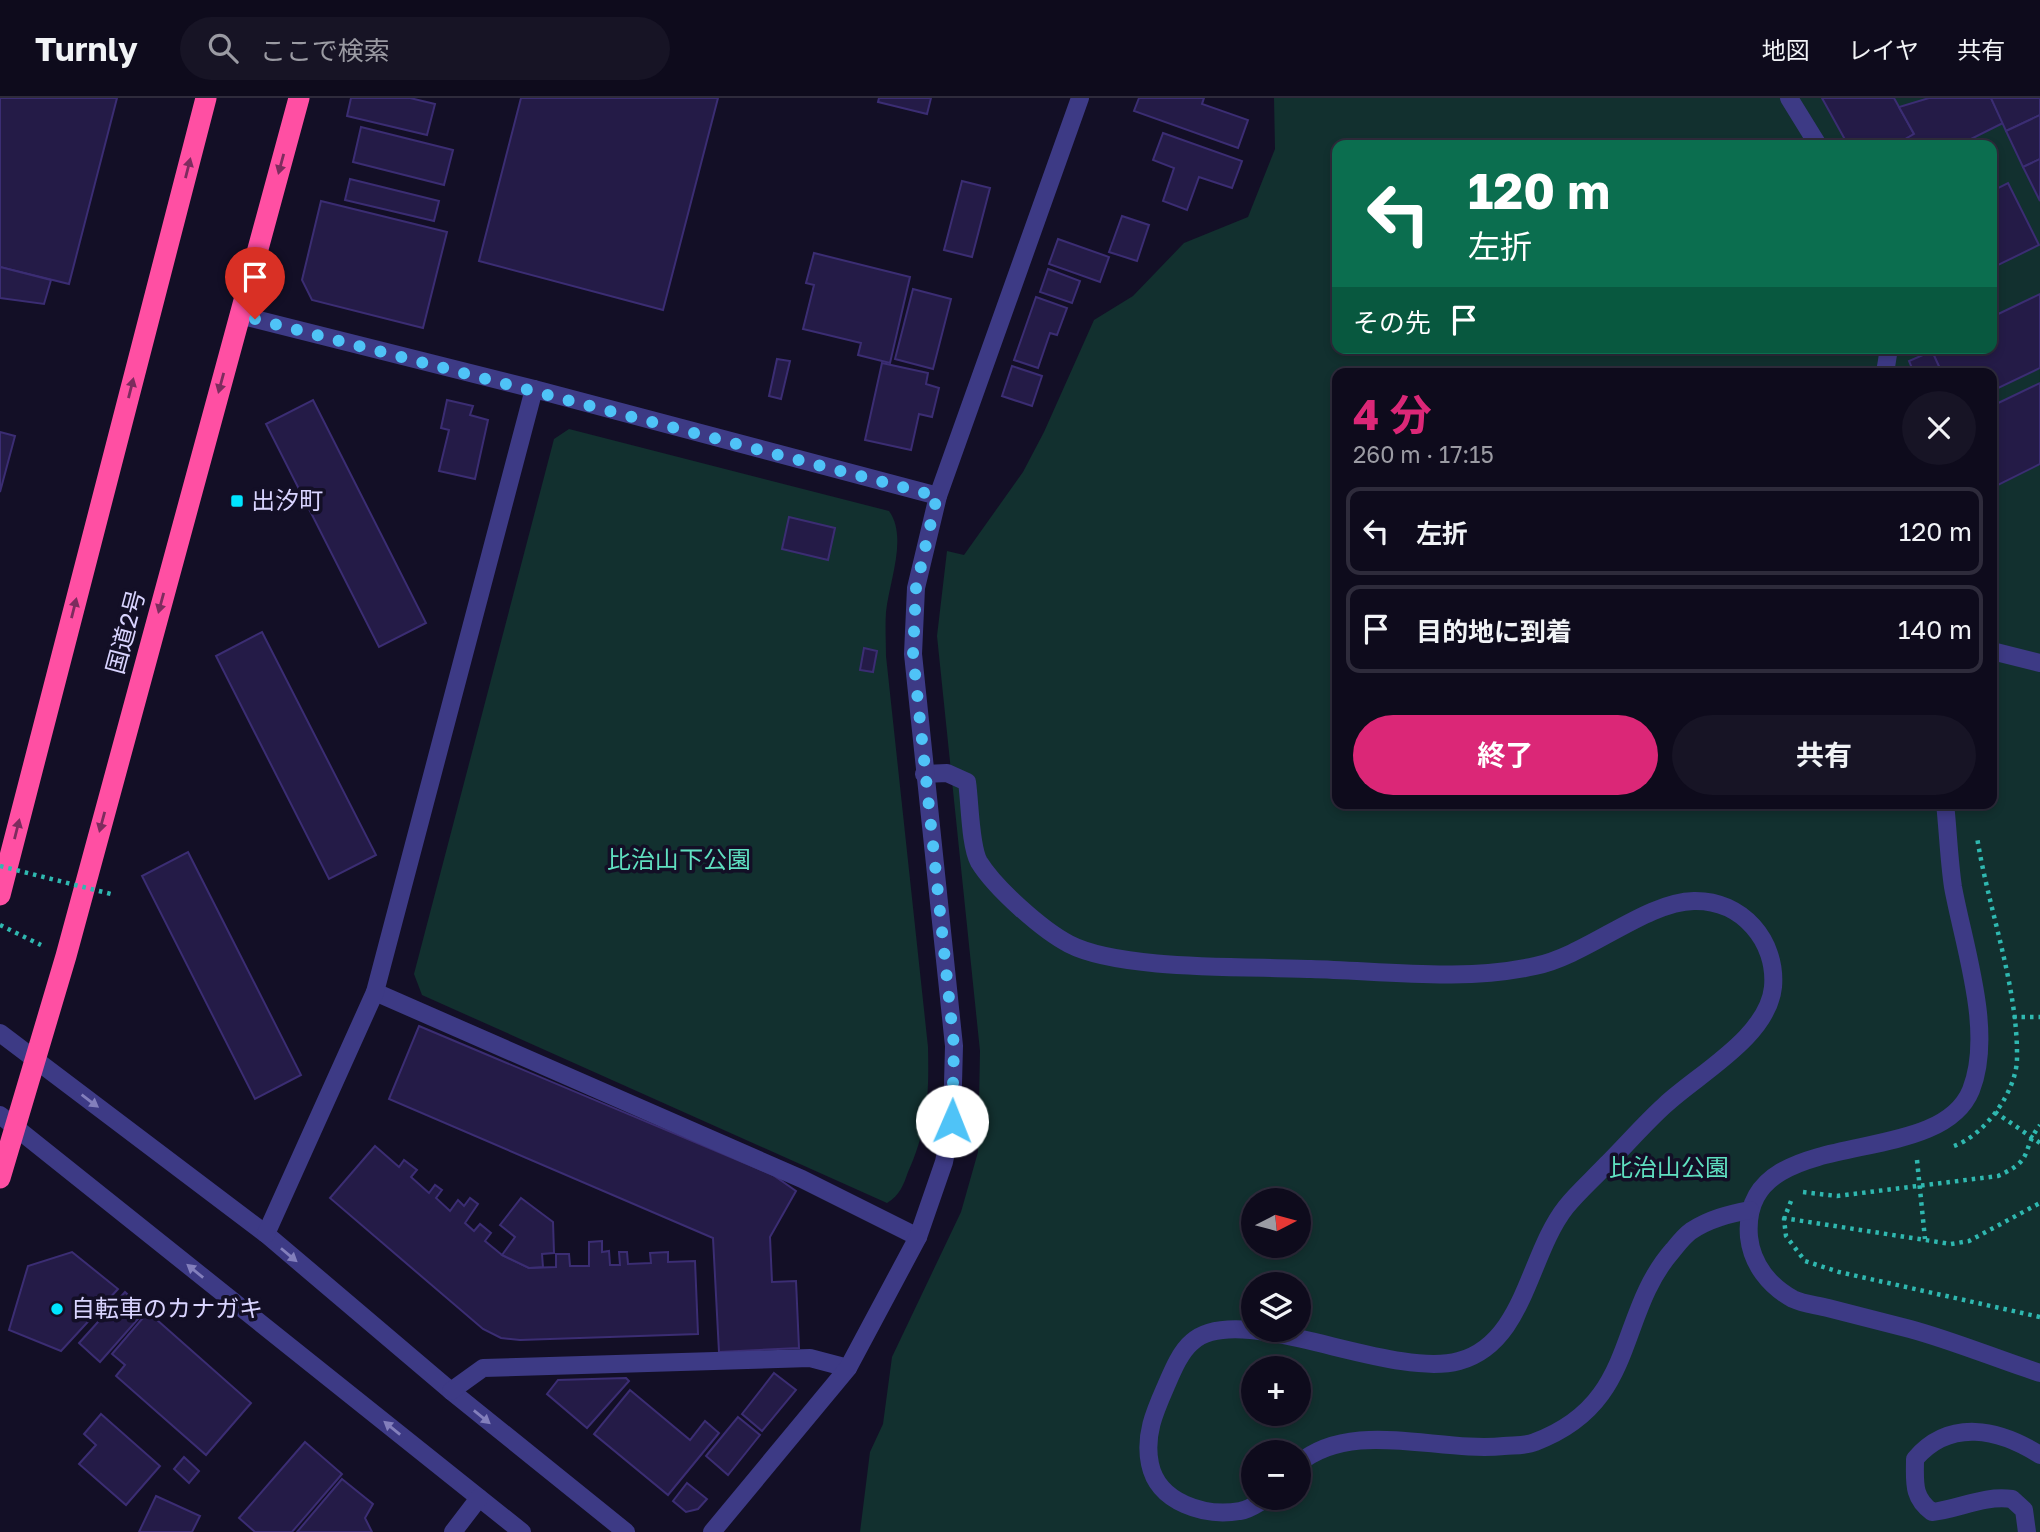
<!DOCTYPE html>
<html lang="ja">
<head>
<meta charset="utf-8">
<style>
	:root { --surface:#0e0b1c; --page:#171425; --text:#f1f3f6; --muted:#9b9ba3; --line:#2e2b3b; --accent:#db2777 }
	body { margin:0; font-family:"Golos Text","Noto Sans JP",sans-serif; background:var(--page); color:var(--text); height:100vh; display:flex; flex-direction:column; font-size:26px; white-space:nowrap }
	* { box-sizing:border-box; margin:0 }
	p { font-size:23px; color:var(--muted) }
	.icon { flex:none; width:38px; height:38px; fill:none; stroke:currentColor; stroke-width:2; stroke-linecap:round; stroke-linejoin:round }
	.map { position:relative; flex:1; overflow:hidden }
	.side { position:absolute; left:1332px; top:270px; width:665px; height:441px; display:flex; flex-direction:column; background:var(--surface); border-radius:14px; box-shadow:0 4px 10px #0003,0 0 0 2px var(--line) }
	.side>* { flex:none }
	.guide { position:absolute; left:1332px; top:42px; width:665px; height:214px; border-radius:14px; box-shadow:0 4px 10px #0003,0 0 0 2px var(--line); background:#0b6e4f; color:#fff; overflow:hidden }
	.needle { width:46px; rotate:84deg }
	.tools { position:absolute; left:1241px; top:1090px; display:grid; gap:14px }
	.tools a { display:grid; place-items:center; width:70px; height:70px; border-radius:50%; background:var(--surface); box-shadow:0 4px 10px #0003,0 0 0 2px var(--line); font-size:35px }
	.pin { position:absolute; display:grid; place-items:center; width:60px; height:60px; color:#fff; margin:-72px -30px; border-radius:50% 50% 50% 0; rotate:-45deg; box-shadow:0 0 7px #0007 }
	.pin .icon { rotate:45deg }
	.me { position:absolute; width:77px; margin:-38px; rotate:1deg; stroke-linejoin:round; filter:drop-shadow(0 0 5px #0008) }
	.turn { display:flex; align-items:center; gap:24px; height:147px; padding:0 21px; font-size:32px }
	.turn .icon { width:91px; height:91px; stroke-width:2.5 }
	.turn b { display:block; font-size:49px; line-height:60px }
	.then { display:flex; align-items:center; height:66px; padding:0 21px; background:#0003; gap:14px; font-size:26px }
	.round { display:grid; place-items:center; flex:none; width:74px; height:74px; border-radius:37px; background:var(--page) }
	.head { display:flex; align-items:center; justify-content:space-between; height:119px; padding:0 21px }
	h1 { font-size:42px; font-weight:700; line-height:52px; color:var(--accent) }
	.action { display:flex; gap:14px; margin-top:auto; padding:14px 21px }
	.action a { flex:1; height:80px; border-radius:42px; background:var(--accent); color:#fff; font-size:28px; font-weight:700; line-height:80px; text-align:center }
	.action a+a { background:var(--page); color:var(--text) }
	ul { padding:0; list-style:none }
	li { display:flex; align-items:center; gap:21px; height:88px; margin:0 14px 10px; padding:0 7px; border:4px solid var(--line); border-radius:14px }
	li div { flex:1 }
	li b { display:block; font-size:26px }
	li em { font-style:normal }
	header { display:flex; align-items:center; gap:42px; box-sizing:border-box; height:98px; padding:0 35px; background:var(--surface); border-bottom:2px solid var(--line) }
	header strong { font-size:33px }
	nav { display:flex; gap:38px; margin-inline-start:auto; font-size:24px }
	.search { width:490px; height:63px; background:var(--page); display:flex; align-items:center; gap:18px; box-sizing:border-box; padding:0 24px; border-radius:38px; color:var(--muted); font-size:26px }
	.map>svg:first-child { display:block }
</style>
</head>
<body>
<header>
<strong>Turnly</strong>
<div class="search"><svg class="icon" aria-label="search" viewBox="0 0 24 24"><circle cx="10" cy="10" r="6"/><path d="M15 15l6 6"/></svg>ここで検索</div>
<nav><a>地図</a><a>レイヤ</a><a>共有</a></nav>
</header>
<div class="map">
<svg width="2040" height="1434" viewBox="0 0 2040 1434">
	<rect width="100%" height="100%" fill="#130f26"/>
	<g fill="#12302f" fill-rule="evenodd">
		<path d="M1274,0H2040V1434H860L870,1354L883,1326L892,1259L961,1114L978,1054L980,953L937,538L947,453L964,457L1023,374L1044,334L1094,222L1133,198L1184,145L1248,119L1275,51ZM1337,47H1992V250H1337ZM1337,275H1992V705H1337ZM1253,1102H1298V1148H1253ZM1253,1186H1298V1232H1253ZM1253,1270H1298V1316H1253ZM1253,1354H1298V1400H1253Z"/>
		<path d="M569,331L889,413C908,439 889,484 886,514C885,529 886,544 886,558L928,949C929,997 928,1030 908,1074C903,1088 900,1097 887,1105L422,897L414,876L554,341Z"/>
	</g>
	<g fill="#241b47" stroke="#3b2d73" stroke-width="2">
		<path d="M0,0H117L69,186L0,169Z"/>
		<path d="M351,0H410L435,6L427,37L347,18Z"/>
		<path d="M521,0H718L663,212L479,163Z"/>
		<path d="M879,0H931L927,16L878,4Z"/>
		<path d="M1139,0H1204L1202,6L1248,22L1238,50L1134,13Z"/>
		<path d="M1822,0H1894L1914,36L1895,47H1848Z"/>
		<path d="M1929,0H1991L2003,25L1959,47H1895L1914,36L1899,9Z"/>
		<path d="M1991,0H2040V17L2006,33Z"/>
		<path d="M2040,17V61L2023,69L2006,33Z"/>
		<path d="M361,29L453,52L444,87L353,64Z"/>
		<path d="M1163,35L1242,63L1232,90L1199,79L1187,112L1163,103L1174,70L1153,62Z"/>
		<path d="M2040,61V103L2023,69Z"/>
		<path d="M350,81L439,103L434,123L345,102Z"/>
		<path d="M962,83L990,90L972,159L944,152Z"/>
		<path d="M2008,85L2039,147L1992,170V93Z"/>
		<path d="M321,103L447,134L423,230L312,202L302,182Z"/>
		<path d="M1122,118L1149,127L1137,163L1109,154Z"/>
		<path d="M1058,141L1109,159L1100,184L1049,166Z"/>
		<path d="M814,155L910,179L890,265L858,257L861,245L803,231L814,187L806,185Z"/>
		<path d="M0,169L51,182L44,206L0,200Z"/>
		<path d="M1048,171L1080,183L1072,205L1040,194Z"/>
		<path d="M913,191L951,201L933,271L895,261Z"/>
		<path d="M2040,196V270L1992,293V275H1942L1930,250H1992V219Z"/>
		<path d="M1036,199L1067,210L1057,237L1050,235L1038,270L1014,262Z"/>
		<path d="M1932,253L1942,275H1914L1909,263Z"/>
		<path d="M777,261L790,263L781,301L769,298Z"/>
		<path d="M882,265L928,275L926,286L939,290L932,319L919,316L911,352L865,342Z"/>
		<path d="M1012,268L1042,278L1032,308L1002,298Z"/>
		<path d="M2040,285V366L1992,390V308Z"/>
		<path d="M313,302L426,525L379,549L266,326Z"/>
		<path d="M447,302L473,308L470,317L488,322L475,381L439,373L449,332L441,330Z"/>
		<path d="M0,334L15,338L0,394Z"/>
		<path d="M789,419L835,430L828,462L782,451Z"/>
		<path d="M262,534L376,757L329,781L216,558Z"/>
		<path d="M864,550L877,553L873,574L860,572Z"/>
		<path d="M188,754L301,977L255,1001L142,778Z"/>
		<path d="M419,928L773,1077L796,1093L770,1139L772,1184L796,1183L799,1250L719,1254L713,1140L389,1001Z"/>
		<path d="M375,1048L399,1069L404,1062L417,1072L411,1079L429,1095L435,1087L442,1092L436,1100L450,1113L458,1102L464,1108L470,1100L478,1106L465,1125L474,1133L480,1126L491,1135L485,1143L502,1157L529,1170L556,1169V1156H569L570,1168H589V1144L602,1143V1154L609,1153L610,1167H620L619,1154H627L628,1166L651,1165L650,1155L668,1154V1164L695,1163L698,1236L520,1242L501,1240L483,1231L330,1100Z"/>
		<path d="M521,1100L553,1124L554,1155L542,1156L543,1169L529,1170L502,1157L515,1139L500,1127Z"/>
		<path d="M72,1154L118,1191L61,1253L9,1232L28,1168Z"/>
		<path d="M125,1194L145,1213L100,1264L79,1245Z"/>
		<path d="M148,1214L251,1305L206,1357L116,1278L125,1267L112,1256Z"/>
		<path d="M774,1275L796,1292L762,1333L742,1316Z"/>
		<path d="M626,1280L629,1283L587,1330L547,1296L558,1282Z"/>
		<path d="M630,1292L690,1342L705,1323L719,1335L668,1397L594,1336Z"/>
		<path d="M101,1316L160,1368L126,1407L79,1366L96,1347L84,1336Z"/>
		<path d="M738,1319L760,1337L728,1377L706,1358Z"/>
		<path d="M305,1344L342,1376L292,1434H255L239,1420Z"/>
		<path d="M184,1359L199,1373L189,1385L174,1371Z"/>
		<path d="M342,1381L373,1406L365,1420L372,1434H297Z"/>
		<path d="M687,1385L707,1401L698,1411L686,1414L673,1403Z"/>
		<path d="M156,1398L200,1418L192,1434H139Z"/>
	</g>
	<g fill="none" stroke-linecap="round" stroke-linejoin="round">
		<g stroke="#2fb8b0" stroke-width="4.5" stroke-dasharray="3.5 5" stroke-linecap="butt">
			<path d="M0,827L41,847"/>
			<path d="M2013,919H2040"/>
			<path d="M1995,1014L2040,1045"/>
			<path d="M1954,1048C1985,1037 2017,993 2017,960C2018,888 1988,810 1977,739"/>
			<path d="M1917,1062L1925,1141"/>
			<path d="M1803,1094L1837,1098L1998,1078C2036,1061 2020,1053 2040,1027"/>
			<path d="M1791,1103L1784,1121L1786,1138L1805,1163L1839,1174L2040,1219"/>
			<path d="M1783,1120L1951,1146L1969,1143L2040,1105"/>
		</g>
		<g stroke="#3d3a85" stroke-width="18">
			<path d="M1789,0L1818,47"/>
			<path d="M239,217L534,291L938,398"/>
			<path d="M1885,275L1889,250"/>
			<path d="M1992,553L2040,565"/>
			<path d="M924,676L947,675L967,684C970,704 970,748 979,764C995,790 1042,832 1069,846C1121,873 1250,868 1311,871C1384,873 1464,884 1535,868C1588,857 1645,804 1694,803C1742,802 1777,843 1773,889C1768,939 1698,976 1665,1007C1645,1025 1627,1046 1608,1065C1594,1080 1578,1094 1566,1109C1528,1157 1525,1245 1459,1263C1389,1282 1239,1201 1192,1244C1180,1254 1172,1274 1166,1288C1155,1313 1144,1337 1150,1366C1158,1405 1205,1419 1240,1413C1249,1412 1258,1405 1267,1400"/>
			<path d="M1945,705C1948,733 1949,762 1953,789C1964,849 1994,934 1971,992C1937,1076 1739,1021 1749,1139C1752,1166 1769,1188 1793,1201C1803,1206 1817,1207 1828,1210C1855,1217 1883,1224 1910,1231C1954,1243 1997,1261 2040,1275"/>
			<path d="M375,894L802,1081L918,1139"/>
			<path d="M0,935L266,1136L451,1293L626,1434"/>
			<path d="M0,1017L522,1434"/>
			<path d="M266,1136L375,894L534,291"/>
			<path d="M451,1293L483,1270L810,1260L848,1270"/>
			<path d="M1298,1366C1352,1320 1438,1355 1504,1348C1514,1347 1526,1348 1535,1344C1639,1305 1615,1218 1673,1152C1678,1146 1684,1138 1691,1133C1709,1121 1729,1116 1750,1112"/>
			<path d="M453,1434L479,1400"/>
			<path d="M712,1434L848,1270L918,1139L944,1064L952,1023L954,948L913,556L916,490L938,398L1080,0"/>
			<path d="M2027,1434L2024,1412L2012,1401C1983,1397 1960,1411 1932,1414C1912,1399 1915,1384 1915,1361C1950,1320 1999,1331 2040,1357"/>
		</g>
		<g stroke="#ff4fa3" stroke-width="21">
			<path d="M0,797L206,0"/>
			<path d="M0,1080L66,858L299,0"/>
		</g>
		<path stroke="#2fb8b0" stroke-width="4.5" stroke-dasharray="3.5 5" stroke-linecap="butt" d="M0,768L111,796"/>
	</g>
	<defs><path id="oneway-solid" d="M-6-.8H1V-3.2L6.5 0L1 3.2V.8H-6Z" transform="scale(1.75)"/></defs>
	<g fill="#7d2c5e">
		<use href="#oneway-solid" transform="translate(281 66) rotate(105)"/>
		<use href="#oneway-solid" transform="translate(188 70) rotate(-76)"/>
		<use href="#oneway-solid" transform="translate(221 285) rotate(105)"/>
		<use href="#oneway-solid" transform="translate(131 290) rotate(-76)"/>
		<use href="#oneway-solid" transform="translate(161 505) rotate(105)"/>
		<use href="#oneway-solid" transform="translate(74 510) rotate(-76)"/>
		<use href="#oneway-solid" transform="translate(102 724) rotate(105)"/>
		<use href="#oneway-solid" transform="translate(17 731) rotate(-76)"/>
	</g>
	<g fill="#837fbc">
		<use href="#oneway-solid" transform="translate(90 1003) rotate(37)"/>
		<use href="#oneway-solid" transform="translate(289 1157) rotate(40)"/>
		<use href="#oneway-solid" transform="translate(195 1173) rotate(-141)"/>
		<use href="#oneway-solid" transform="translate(482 1319) rotate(39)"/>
		<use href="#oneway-solid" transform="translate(392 1330) rotate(-141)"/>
	</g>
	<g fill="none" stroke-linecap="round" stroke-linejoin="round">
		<path stroke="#4fc3f7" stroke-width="12" stroke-dasharray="0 21.6" d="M255,221L937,398L916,490L913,556L954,948L952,1023"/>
	</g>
	<g fill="#00e5ff" stroke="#130f26" stroke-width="2.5">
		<rect x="230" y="396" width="14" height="14" rx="3.5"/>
		<circle cx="57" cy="1211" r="7"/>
	</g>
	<g text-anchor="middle" stroke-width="7" stroke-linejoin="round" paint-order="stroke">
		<g font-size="24" fill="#d9d4ff" stroke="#130f26" text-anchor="start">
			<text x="251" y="411">出汐町</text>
			<text x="71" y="1219">自転車のカナガキ</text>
		</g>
		<g font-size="24" fill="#d9d4ff" stroke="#130f26">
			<text transform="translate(126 534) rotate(-75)" y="8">国道2号</text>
		</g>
		<g font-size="24" fill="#5fe0c0" stroke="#130f26">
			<text x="679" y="770">比治山下公園</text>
			<text x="1669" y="1078">比治山公園</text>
		</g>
	</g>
</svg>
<div class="tools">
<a><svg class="needle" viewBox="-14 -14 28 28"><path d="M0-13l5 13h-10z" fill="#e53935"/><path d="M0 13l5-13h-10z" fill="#9b9ba3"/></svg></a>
<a><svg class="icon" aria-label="layers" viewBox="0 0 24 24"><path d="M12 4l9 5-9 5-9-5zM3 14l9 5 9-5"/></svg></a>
<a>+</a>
<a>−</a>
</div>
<div class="pin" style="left:255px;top:221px;background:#d93025"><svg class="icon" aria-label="arrive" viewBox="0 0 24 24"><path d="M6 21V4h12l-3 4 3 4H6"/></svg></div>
<svg class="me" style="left:952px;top:1023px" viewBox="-20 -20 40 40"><circle r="19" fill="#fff"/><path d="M0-13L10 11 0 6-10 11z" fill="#4fc3f7"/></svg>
<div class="guide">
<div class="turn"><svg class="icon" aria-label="left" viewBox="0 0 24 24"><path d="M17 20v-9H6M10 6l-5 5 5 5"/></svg><div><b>120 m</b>左折</div></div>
<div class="then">その先<svg class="icon" aria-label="arrive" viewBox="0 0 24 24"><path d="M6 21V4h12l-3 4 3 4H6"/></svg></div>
</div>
<section class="side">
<div class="head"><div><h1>4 分</h1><p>260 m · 17:15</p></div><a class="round"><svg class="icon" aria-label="close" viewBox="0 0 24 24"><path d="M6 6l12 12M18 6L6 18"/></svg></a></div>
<ul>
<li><svg class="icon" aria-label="left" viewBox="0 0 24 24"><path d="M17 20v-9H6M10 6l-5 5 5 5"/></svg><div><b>左折</b></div><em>120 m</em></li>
<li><svg class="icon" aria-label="arrive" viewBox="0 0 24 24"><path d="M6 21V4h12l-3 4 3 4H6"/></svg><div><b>目的地に到着</b></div><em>140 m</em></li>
</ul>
<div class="action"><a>終了</a><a>共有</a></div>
</section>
</div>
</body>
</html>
